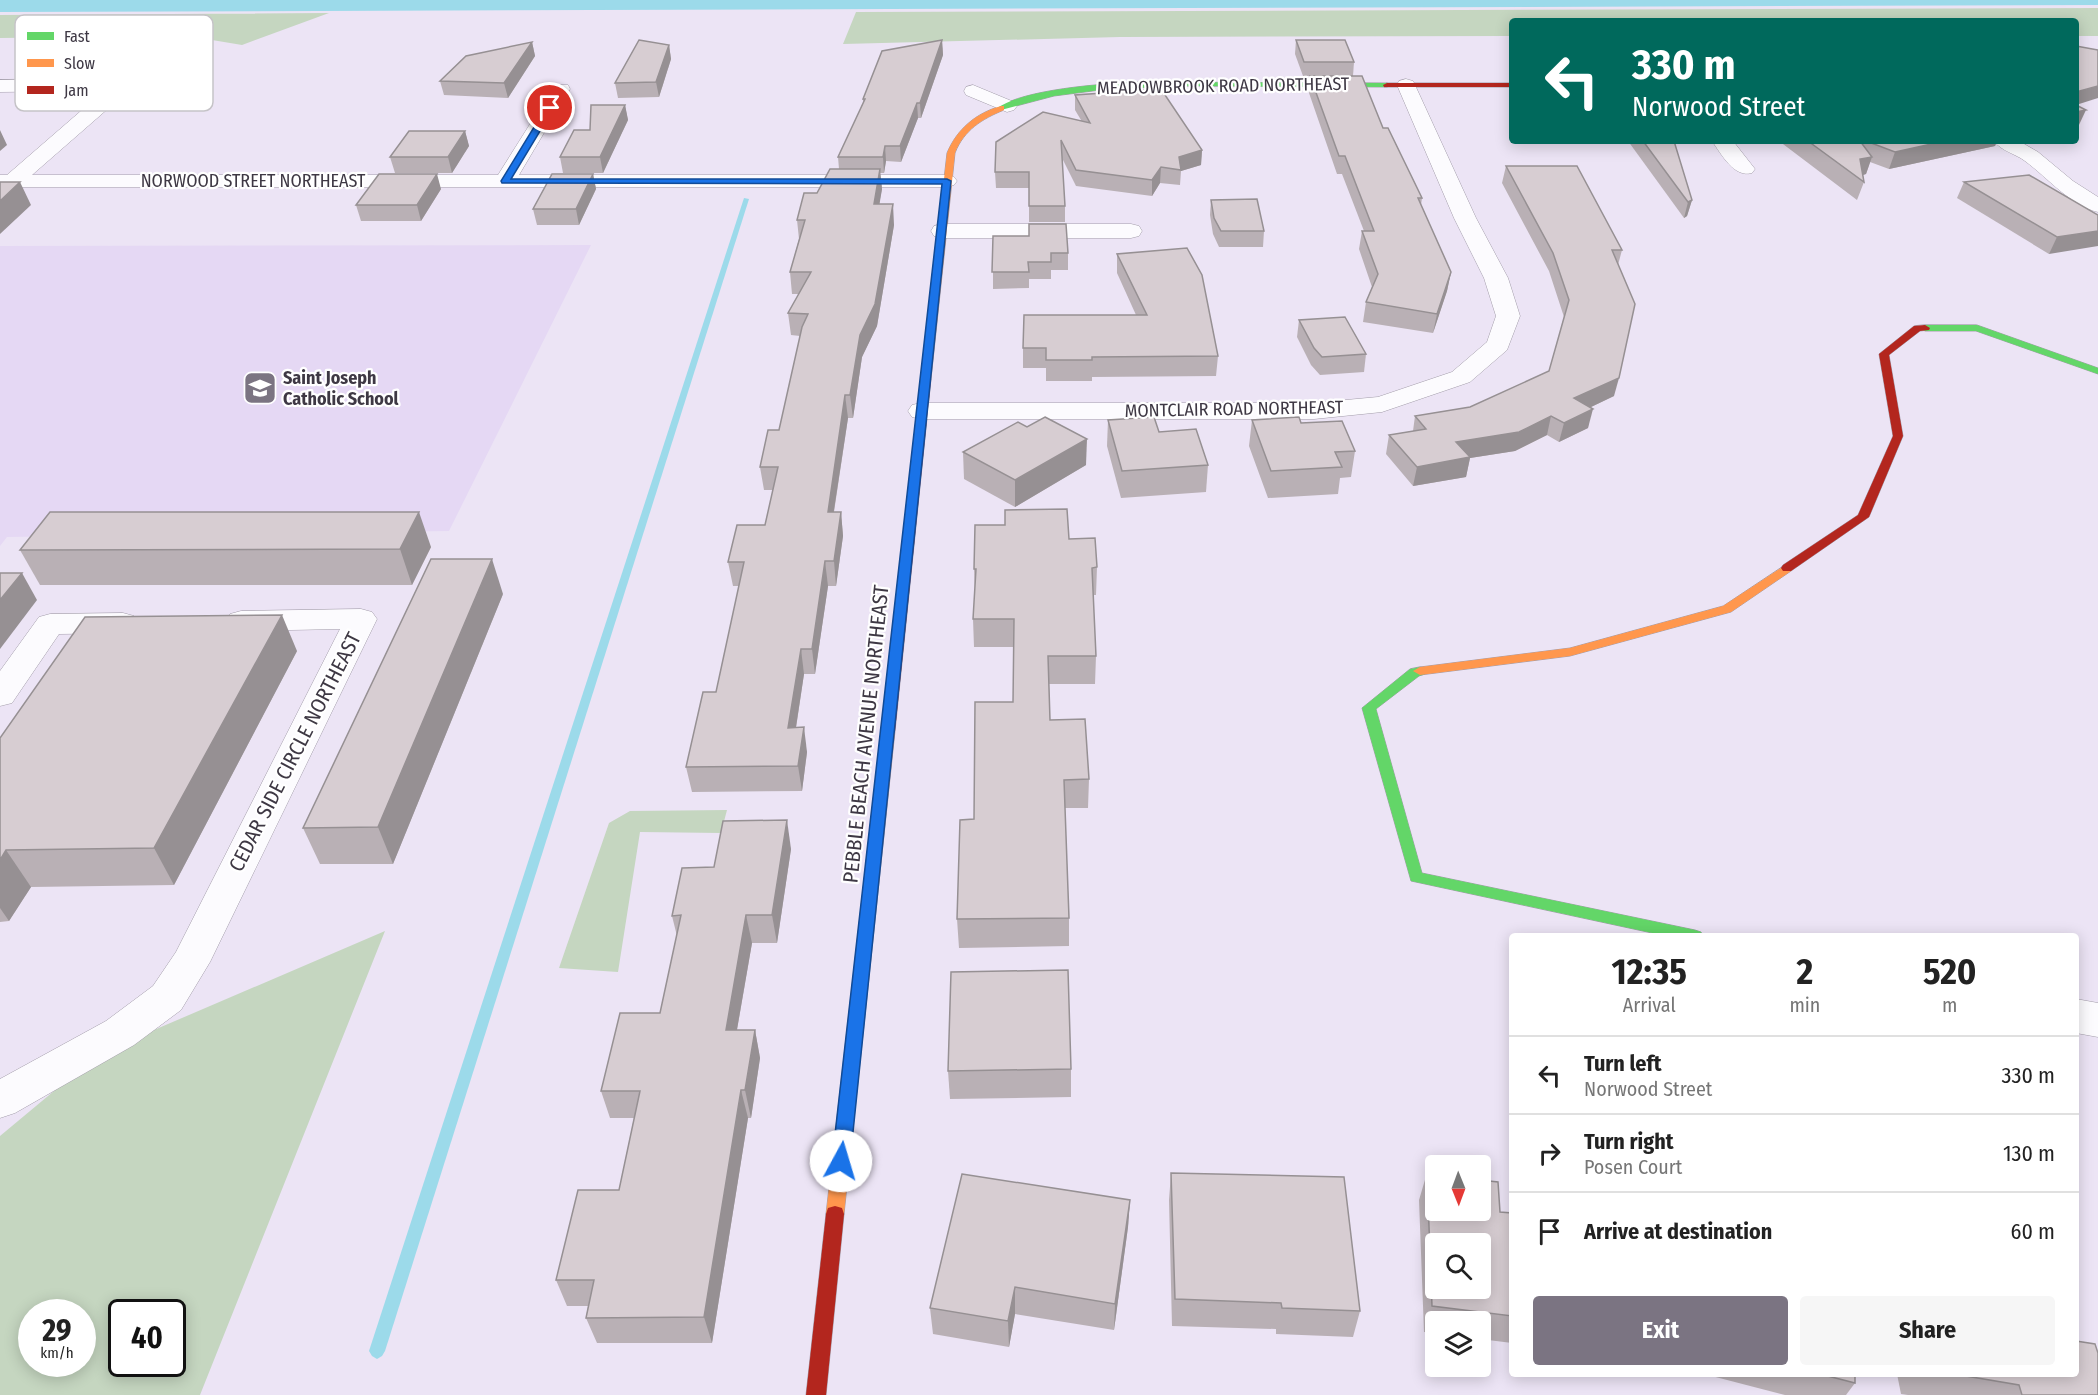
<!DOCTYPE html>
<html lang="en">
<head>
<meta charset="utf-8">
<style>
	:root { --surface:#fff; --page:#f6f6f6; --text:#222; --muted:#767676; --line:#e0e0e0; --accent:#7b7482 }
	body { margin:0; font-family:"Fira Sans Condensed",sans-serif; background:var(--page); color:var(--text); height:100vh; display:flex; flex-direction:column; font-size:22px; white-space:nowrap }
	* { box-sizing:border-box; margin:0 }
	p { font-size:20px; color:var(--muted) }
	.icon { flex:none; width:33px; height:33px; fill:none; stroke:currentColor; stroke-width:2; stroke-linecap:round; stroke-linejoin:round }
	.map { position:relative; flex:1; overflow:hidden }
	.details { position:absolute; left:1509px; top:933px; width:570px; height:444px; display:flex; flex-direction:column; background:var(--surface); border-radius:6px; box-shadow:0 3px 15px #0003 }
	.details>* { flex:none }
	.hud { position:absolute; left:1509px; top:18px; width:570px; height:126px; border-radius:6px; box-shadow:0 3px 15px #0003; background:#00695c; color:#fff; overflow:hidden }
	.needle { width:39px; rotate:179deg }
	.controls { position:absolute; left:1425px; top:1155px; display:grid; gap:12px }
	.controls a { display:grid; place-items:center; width:66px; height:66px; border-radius:6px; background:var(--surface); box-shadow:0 3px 15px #0003; font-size:30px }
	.speed { position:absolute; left:18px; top:1299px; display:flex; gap:12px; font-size:30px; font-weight:700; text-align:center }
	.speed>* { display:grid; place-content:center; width:78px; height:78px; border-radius:50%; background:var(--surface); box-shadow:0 3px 15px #0003; line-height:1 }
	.speed small { font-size:15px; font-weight:400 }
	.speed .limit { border:3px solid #111; border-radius:9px; background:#fff; color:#111 }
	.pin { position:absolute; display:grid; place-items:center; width:51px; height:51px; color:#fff; margin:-26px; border:3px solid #fff; border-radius:50%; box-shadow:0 2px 6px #0007 }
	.me { position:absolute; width:66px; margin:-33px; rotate:6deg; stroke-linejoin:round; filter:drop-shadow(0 0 4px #0008) }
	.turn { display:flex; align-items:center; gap:21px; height:126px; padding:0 24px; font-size:27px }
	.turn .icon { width:78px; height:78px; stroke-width:2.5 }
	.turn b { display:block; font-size:42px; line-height:51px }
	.eta { display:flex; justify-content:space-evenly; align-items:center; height:102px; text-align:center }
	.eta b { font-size:36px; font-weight:700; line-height:42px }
	.button { display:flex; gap:12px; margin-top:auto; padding:12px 24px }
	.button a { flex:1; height:69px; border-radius:6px; background:var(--accent); color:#fff; font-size:24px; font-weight:700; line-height:69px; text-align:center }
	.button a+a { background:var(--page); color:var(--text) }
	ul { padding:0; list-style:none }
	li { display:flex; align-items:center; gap:18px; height:78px; padding:0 24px; border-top:2px solid var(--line) }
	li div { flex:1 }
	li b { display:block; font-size:22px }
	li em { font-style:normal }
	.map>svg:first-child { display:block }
</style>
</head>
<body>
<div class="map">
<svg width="2098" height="1395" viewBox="0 0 2098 1395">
	<rect width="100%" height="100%" fill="#ece4f5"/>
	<path fill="#e5d8f4" d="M591,245L449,531L7,537L0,546V246Z"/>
	<g fill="#c5d6c0" fill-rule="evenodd">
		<path d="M2098,8V36H2076V21H1512V36L1120,37L843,44L856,12Z"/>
		<path d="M329,13L242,45L188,36L0,38V15Z"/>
		<path d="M727,810L721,833L640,832L618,972L559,968L609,823L630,811Z"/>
		<path d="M385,931L200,1395H0V1136L60,1086L147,1033ZM32,1312H82V1364H32ZM122,1312H172V1364H122Z"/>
	</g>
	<path fill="#9cdaea" d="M0,0H2098V5L0,12Z"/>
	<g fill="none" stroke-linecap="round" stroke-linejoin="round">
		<path fill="#9cdaea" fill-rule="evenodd" d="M744,198L749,199L385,1351L382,1356L377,1359L372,1356L369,1351Z"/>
		<g stroke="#a39daa" stroke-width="1">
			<g id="street">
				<path d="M56,79C75,80 105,78 116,95L111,106L32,175H498L552,89L554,85H568L570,89L519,175H947L954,177L957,181L954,185L947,187H0V175H7L97,97L73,91L0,92V80Z"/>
				<path d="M1406,79L1413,81L1415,85L1476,218L1508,278L1520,316L1507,350L1470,382L1382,412L1314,419H921L912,417L908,411L912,405L921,403H1314L1378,397L1452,372L1487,342L1496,316L1484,278L1454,218L1397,85L1399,81Z"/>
				<path d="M973,85L1014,102L1017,106L1014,110L1007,112L966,95L964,91L966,87Z"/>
				<path d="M1712,141H1733L1755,169L1752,173C1734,178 1722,155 1712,141Z"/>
				<path d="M1994,141H2019L2038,152L2073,181L2098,197V212C2070,205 2048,178 2025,161C2016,154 2001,151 1994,141Z"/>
				<path d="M942,224H1131L1139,226L1142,231L1139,236L1131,238H942L934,236L931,231L934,226Z"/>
				<path d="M361,609L372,612L377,619L210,962L181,1010L134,1045L15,1113L0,1118V1079L106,1021L153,986L176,952L340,629L241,631L230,628L225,621L230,614L241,611Z"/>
				<path d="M123,613L134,616L139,623L134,630L123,633L59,634L12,703L0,706V671L39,617L50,614Z"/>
				<path d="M2076,999L2098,1003V1037L2076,1033Z"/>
			</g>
		</g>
		<g stroke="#a39daa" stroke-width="1">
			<g id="fast">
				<path d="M1135,82L1387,83L1391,85L1387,87L1191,86L1108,89L1054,96L1001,110L997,108C1025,89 1101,84 1135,82Z"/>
				<path d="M1977,325L2098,368V374L1976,331H1925L1920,328L1925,325Z"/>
				<path d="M1420,667L1425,668L1427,671L1425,674L1419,676L1376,709L1422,873L1695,930L1701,932L1703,936H1666L1411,881L1362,708L1410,669Z"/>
			</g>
		</g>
		<g stroke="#a39daa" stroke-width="1">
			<g id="slow">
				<path d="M1001,106H1004V110C982,119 964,130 955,153L931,379L930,381H922L921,379L947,153C957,129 976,113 1001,106Z"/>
				<path d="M1787,564L1793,568L1791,571L1731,612L1570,656L1420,675L1413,671L1420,667L1570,648L1723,606Z"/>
				<path d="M888,726L895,731L844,1214L842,1220L835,1222L828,1220L826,1214L881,731Z"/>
			</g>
		</g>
		<g stroke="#a39daa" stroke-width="1">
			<g id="jam">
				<path d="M1387,83H1512V87H1384L1383,85Z"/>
				<path d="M1925,325L1930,328L1929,330L1920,331L1889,355L1903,436L1869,517L1791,571H1783L1781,568L1783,565L1858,515L1893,436L1879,354L1914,326Z"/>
				<path d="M926,376L931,379L895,731L888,736L881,731L921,379Z"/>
				<path d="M835,1206L842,1208L844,1214L826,1395H806L826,1214L828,1208Z"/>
			</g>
		</g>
		<use href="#street" fill="#fcfbfe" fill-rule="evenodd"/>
		<use href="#fast" fill="#63d668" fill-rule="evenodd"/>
		<use href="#slow" fill="#ff974d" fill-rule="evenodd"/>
		<use href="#jam" fill="#b3261e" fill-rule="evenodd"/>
	</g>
	<g fill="#b9b0b5">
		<path d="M942,40L943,55L921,118H918L901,162L886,161L884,173H880L882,189L879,204L894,225L877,326L862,357L853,418H848L834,512H841L843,536L836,586H828L815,674H804L796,728L807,752L802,791L692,792L686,767L716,692L739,586H733L728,562L765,525L773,490H764L760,467L779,430L800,336L791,335L788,313L799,294H792L790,272L799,239L797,220L817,193L839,169L838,157L863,104V99Z"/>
		<path d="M1296,40L1354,62L1353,76H1303L1295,54Z"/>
		<path d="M532,42L535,56L508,98L444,95L440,81Z"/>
		<path d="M669,45L671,59L659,97L618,98L615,83Z"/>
		<path d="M1310,76L1383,128L1422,198L1421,205L1451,272L1447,291L1433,333L1363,322L1366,302L1372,287L1359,249L1362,231H1364L1342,174H1337L1309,93Z"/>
		<path d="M1075,95L1202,150L1201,165L1181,171L1180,185L1160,183L1152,196L1076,186L1062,158L1065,206V222H1029V188H996L995,172L1081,120L1075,110Z"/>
		<path d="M625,105L628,120L603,173H563L560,157Z"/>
		<path d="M465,131L469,146L452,173H395L390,157Z"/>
		<path d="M1628,141H1674L1692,200L1687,216L1684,218Z"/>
		<path d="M1779,141H1997L1995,146L1889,169L1870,162L1866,174L1863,175L1864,182L1857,200Z"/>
		<path d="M1506,166L1622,250L1618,265L1614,396L1591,407L1588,428L1559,442L1547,435L1515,451L1470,458L1466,477L1413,486L1386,454L1389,435L1413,431L1415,416L1470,407L1549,371L1564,317L1549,271L1502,183Z"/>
		<path d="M593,174L596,189L579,225H537L533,209Z"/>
		<path d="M1964,182L2098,215L2049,254L1957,198Z"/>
		<path d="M441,189L421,221H361L356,205Z"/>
		<path d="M1211,200L1264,231L1263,247H1219L1213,234L1210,215Z"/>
		<path d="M993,236L1068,253V270H1051V279H1029V288L993,289Z"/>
		<path d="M1117,254L1218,356L1216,376L1092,377V381H1046V368H1023V348L1136,315L1117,273Z"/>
		<path d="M1299,320L1366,354L1364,372L1320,375L1311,365L1297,337Z"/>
		<path d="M1108,420L1159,432L1208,465L1206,492L1121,498L1107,446Z"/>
		<path d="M1252,420L1301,423L1355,451L1351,477L1340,478L1338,494L1268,498L1249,446Z"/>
		<path d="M963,452L1086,465L1015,507L964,479Z"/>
		<path d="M1069,539L1097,567L1096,595H1093L1096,656L1095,684H1049L1050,720L1089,779L1088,808H1065L1069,918V946L959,948L957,919L1013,702L1014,647H974L973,619L975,595L974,569Z"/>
		<path d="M431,547L412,585H40L20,550Z"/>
		<path d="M503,594L393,864H320L303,828Z"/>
		<path d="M297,651L174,885L31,887L9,921L0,922V738Z"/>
		<path d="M791,849L777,943H752L737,1030H755L760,1058L751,1118H748L712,1343H597L586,1318L588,1306H567L556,1280L619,1190L634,1118H610L601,1091L660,1013L677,936L672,916L714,867Z"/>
		<path d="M1071,1069V1097L950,1099L948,1071Z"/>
		<path d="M1171,1173L1360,1311L1353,1337L1276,1334V1329L1172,1326L1169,1200Z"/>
		<path d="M1427,1173L1500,1212L1512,1213V1343L1480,1339V1322H1436V1333L1424,1332L1419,1200Z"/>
		<path d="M1130,1200L1128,1227L1114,1330L1015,1314L1009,1347L933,1334L930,1308Z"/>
		<path d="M1704,1374H1855V1383L1846,1395H1785Z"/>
		<path d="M1897,1374H2076L2098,1395H1908L1901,1394Z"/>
	</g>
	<g fill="#969093">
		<path d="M942,40L943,55L921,118L920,103Z"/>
		<path d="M532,42L535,56L508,98L504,83Z"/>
		<path d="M669,45L671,59L659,97L656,82Z"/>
		<path d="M2098,86V98L2076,105V92Z"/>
		<path d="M917,103L918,118L901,162L900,146Z"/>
		<path d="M625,105L628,120L603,173L600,157Z"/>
		<path d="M2086,110L2078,127L2076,128V112Z"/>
		<path d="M0,130L7,145L0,151Z"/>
		<path d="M465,131L469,146L452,173L448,157Z"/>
		<path d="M1945,141H1997L1995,146L1889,169L1895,152Z"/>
		<path d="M885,146L886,161L884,173L883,157Z"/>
		<path d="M1202,150L1201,165L1181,171L1179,157Z"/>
		<path d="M1872,157L1866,174L1856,177L1860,159Z"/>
		<path d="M1161,167L1160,183L1152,196V180Z"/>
		<path d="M880,169L882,189L876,225L874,204Z"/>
		<path d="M437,174L441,189L421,221L417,205Z"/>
		<path d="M593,174L596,189L579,225L576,209Z"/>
		<path d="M20,182L31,205L0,234V201Z"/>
		<path d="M1692,200L1687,216L1684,218L1688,202Z"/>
		<path d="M893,204L894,225L877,326L862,357L853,418L850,395L860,335Z"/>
		<path d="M2098,231V246L2049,254L2057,237Z"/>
		<path d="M1451,272L1447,291L1433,333L1437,314Z"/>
		<path d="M1619,378L1614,396L1570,417L1574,398Z"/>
		<path d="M845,395L848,418L830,536L828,512Z"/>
		<path d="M1593,409L1588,428L1559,442L1564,423Z"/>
		<path d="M1551,416L1547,435L1515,451L1470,458L1466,477L1413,486L1417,467L1456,442Z"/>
		<path d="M1087,439L1086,465L1015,507V480Z"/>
		<path d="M419,512L431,547L412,585L400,549Z"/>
		<path d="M841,512L843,536L836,586L834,561Z"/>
		<path d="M492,559L503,594L393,864L378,827Z"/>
		<path d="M825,561L828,586L815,674L812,649Z"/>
		<path d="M22,573L37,600L0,649V600Z"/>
		<path d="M282,615L297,651L174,885L154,848Z"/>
		<path d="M801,649L804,674L792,753L788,728Z"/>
		<path d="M804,727L807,752L802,791L798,766Z"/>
		<path d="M787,820L791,849L777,943L772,915Z"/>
		<path d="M6,850L31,887L9,921L0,908V860Z"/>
		<path d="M746,915L752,943L732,1058L726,1030Z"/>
		<path d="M755,1030L760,1058L751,1118L745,1090Z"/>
		<path d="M741,1090L748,1118L712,1343L704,1317Z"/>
		<path d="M1130,1200L1128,1227L1114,1330L1115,1304Z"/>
		<path d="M1015,1287V1314L1009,1347L1008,1321Z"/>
	</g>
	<g fill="#d7cdd2" stroke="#969093" stroke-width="1.5" fill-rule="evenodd">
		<path d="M639,40L669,45L656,82L615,83Z"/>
		<path d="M942,40L920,103H917L900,146H885L883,157H838L865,99H863L882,51Z"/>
		<path d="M1296,40H1345L1354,62H1304Z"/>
		<path d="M532,42L504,83L440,81L466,56Z"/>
		<path d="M2076,46L2098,50V86L2076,92Z"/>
		<path d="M1310,76H1362L1383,128H1388L1422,198H1418L1451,272L1437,314L1366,302L1378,274L1362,231H1374L1345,156H1339Z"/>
		<path d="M1161,89L1202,150L1179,157L1181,170L1161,167L1152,180L1076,170L1061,140L1065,206H1029V172H995L996,142L1043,112L1090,123L1075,95Z"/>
		<path d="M591,105H625L600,157H560L574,130H590Z"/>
		<path d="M2076,105L2086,110L2076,112Z"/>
		<path d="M409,131H465L448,157H390Z"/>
		<path d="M1643,141H1674L1692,200L1688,202Z"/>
		<path d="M1808,141H1860L1872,157L1860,159L1864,182Z"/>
		<path d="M1866,141H1945L1895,152Z"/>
		<path d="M1506,166H1577L1622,250H1612L1635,304L1619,378L1574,398L1593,409L1564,423L1551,416L1519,432L1456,442L1470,457L1417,467L1389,435L1426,429L1415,416L1470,407L1549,371L1569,300L1553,253Z"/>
		<path d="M830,169H880L874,204H893L875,304L860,335L850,395H845L828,512H841L834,561H825L812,649H801L788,728L804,727L798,766L686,767L703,692H716L744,562H728L737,525H765L778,467H760L768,430H779L802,327L808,314L788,313L811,272H790L805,220H797L804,193H817Z"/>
		<path d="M379,174H437L417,205H356Z"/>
		<path d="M552,174H593L576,209H533Z"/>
		<path d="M2029,175L2098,215V231L2057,237L1964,182Z"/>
		<path d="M0,182H20L0,201Z"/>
		<path d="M1257,199L1264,231H1221L1214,218L1211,200Z"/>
		<path d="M1029,224H1066L1068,253H1051V262H1028L1029,272H992L993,236H1029Z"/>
		<path d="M1187,248L1202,275L1218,356L1092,357V360H1046V348H1023L1024,315H1147L1117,254Z"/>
		<path d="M1345,317L1366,354L1322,357L1314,348L1299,320Z"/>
		<path d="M1045,417L1087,439L1015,480L963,452L1018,422L1027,427Z"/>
		<path d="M1154,417L1159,432L1196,429L1208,465L1122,471L1108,420Z"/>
		<path d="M1299,417L1301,423L1342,421L1355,451L1335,452L1342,467L1271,471L1252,420Z"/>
		<path d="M1067,509L1069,539L1095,538L1097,567L1092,568L1096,656H1048L1050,720L1085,719L1089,779L1064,780L1069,918L957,919L960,820L974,819L975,702H1013L1014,619H973L976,569H974L975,525H1005V510Z"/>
		<path d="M50,512H419L400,549L20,550Z"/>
		<path d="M431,559H492L378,827L303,828Z"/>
		<path d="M0,573H22L0,600Z"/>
		<path d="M282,615L154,848L6,850L0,860V738L85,617Z"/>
		<path d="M787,820L772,915H746L726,1030H755L745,1090H741L704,1317L586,1318L594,1280H556L578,1190H619L640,1091H601L620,1013H660L681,915L672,916L682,868L714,867L723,821Z"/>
		<path d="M1068,970L1071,1069L948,1071L951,972Z"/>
		<path d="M1171,1173L1344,1177L1360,1311L1282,1308L1281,1303L1175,1299Z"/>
		<path d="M1427,1173L1436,1174V1210H1480V1180L1498,1182L1500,1212L1512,1213V1316L1432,1306ZM1436,1244H1480V1288H1436Z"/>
		<path d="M962,1174L1130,1200L1115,1304L1015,1287L1008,1321L930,1308Z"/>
		<path d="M2076,1341L2095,1344L2098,1353V1395H2022L2019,1385L1954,1374H2076Z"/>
		<path d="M1820,1374H1855V1383Z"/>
	</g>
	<path fill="#1a73e8" stroke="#114b97" stroke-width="1.5" d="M547,106L554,108L511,179H947L951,181L850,1161L847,1166L841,1169L834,1166L832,1161L942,184L502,183L501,181Z"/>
	<defs>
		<g id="school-square" transform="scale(1.725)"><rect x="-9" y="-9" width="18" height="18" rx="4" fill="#7b7482" stroke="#fff"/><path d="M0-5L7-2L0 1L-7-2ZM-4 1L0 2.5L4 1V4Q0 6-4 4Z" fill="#fff"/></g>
	</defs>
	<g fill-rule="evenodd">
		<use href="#school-square" x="260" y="388"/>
	</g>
	<g text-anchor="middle" stroke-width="4.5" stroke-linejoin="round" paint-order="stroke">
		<g font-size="18" fill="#3e3844" stroke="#fff">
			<text transform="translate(1223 86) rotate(-1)" y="6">MEADOWBROOK ROAD NORTHEAST</text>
			<text x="253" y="187">NORWOOD STREET NORTHEAST</text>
			<text transform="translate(1234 409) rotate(-1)" y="6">MONTCLAIR ROAD NORTHEAST</text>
		</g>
		<g font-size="18" font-weight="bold" fill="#3e3844" stroke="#fff" text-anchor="start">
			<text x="283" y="384">Saint Joseph<tspan x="283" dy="21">Catholic School</tspan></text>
		</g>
		<g font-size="21" fill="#3e3844" stroke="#fff">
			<text transform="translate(866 734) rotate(-84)" y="7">PEBBLE BEACH AVENUE NORTHEAST</text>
			<text transform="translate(295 752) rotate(-63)" y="7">CEDAR SIDE CIRCLE NORTHEAST</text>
		</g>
	</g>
	<rect x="15" y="15" width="198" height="96" rx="9" fill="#fff" stroke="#c5c3c7" stroke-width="1.5"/>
	<rect x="27" y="32" width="27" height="8" fill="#63d668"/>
	<rect x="27" y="59" width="27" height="8" fill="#ff974d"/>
	<rect x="27" y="86" width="27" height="8" fill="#b3261e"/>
	<g font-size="16" fill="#3e3844">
		<text x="64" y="42">Fast</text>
		<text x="64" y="69">Slow</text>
		<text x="64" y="96">Jam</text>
	</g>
</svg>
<div class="controls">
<a><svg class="needle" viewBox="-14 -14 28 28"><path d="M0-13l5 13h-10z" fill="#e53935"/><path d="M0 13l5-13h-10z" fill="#767676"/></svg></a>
<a><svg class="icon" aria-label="search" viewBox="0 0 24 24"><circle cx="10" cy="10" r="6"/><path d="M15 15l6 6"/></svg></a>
<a><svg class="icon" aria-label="layers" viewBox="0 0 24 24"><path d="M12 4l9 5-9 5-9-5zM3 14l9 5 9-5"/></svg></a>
</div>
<div class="speed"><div>29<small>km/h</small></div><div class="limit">40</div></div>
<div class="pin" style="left:550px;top:108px;background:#d93025"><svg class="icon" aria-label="arrive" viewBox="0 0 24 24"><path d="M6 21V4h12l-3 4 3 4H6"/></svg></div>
<svg class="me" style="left:841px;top:1161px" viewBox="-20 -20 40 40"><circle r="19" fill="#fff"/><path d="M0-13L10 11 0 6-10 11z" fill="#1a73e8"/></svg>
<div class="hud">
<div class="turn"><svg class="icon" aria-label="left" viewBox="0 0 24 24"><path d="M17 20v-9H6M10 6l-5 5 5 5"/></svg><div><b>330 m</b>Norwood Street</div></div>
</div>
<section class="details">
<div class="eta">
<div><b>12:35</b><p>Arrival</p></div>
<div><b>2</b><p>min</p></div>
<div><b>520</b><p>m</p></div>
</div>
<ul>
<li><svg class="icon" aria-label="left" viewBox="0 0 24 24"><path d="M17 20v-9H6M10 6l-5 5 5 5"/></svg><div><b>Turn left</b><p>Norwood Street</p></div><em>330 m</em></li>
<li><svg class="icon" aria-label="right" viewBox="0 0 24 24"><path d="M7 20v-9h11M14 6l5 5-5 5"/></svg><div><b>Turn right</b><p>Posen Court</p></div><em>130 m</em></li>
<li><svg class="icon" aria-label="arrive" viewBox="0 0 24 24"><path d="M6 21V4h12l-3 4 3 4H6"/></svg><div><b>Arrive at destination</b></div><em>60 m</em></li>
</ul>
<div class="button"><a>Exit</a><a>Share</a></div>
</section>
</div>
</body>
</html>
